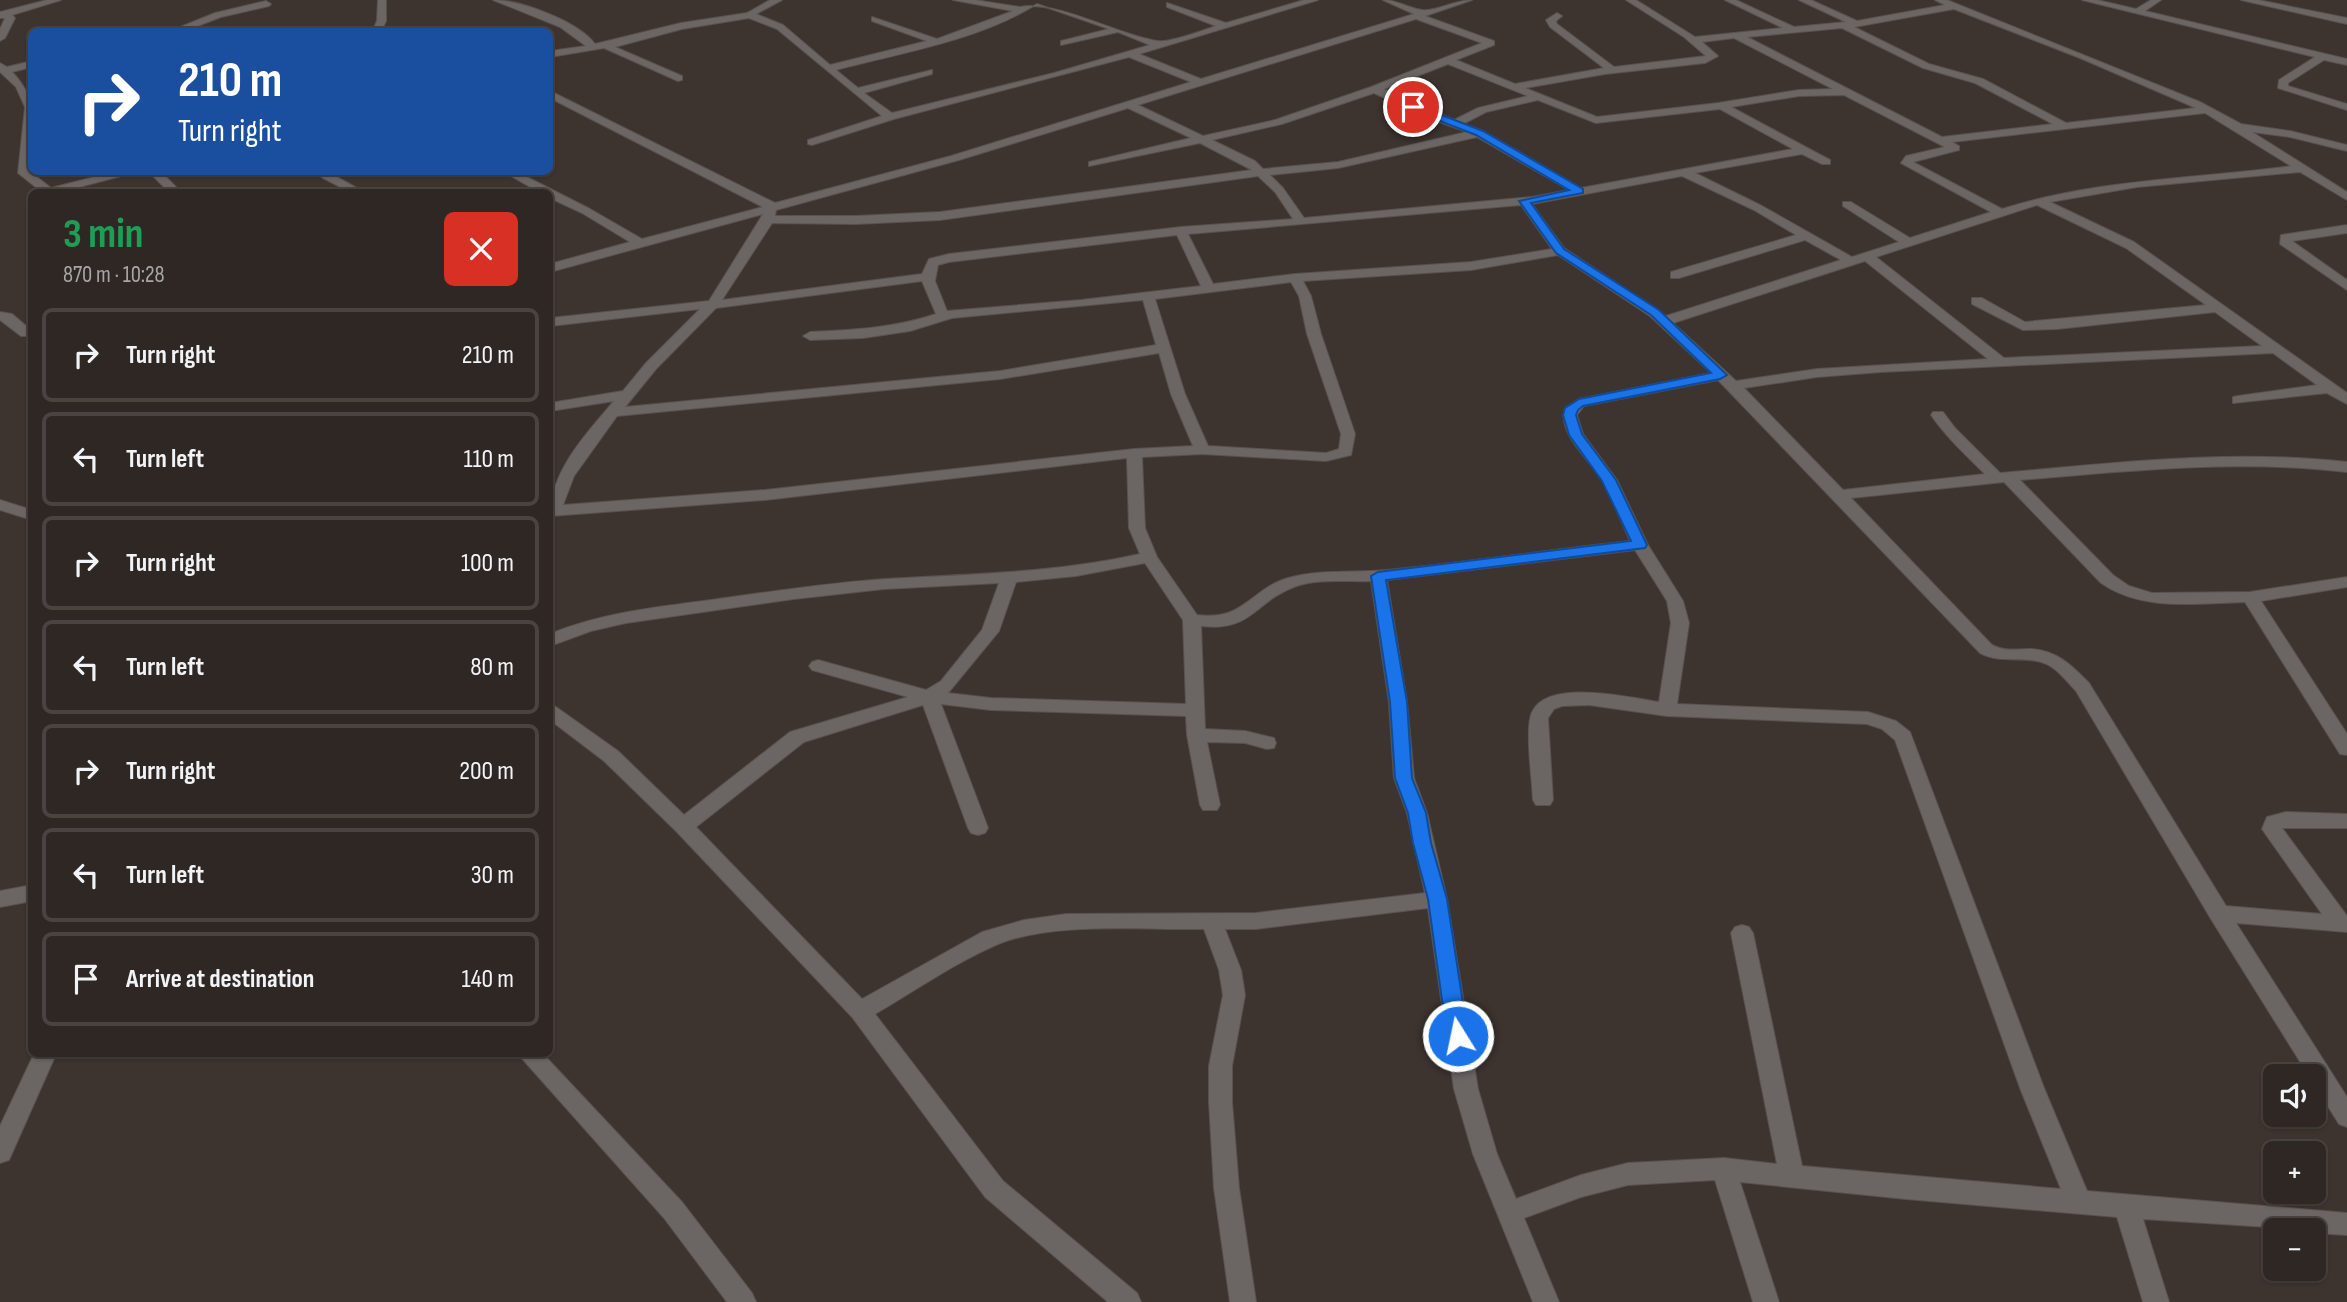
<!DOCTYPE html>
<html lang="en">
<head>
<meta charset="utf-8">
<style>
	:root { --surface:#2e2724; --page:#3a3331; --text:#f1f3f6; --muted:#a7a5a6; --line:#494441 }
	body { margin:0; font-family:"Sofia Sans Condensed",sans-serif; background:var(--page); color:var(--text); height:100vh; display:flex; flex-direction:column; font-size:26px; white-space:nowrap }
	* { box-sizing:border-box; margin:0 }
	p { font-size:23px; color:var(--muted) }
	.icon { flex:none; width:38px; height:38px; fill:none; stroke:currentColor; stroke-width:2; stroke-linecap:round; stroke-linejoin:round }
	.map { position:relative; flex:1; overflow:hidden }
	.details { position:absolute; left:28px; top:189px; width:525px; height:868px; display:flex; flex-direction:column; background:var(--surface); border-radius:10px; box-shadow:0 2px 5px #0004,0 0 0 2px var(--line) }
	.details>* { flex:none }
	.banner { position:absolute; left:28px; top:28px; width:525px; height:147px; border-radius:10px; box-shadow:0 2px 5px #0004,0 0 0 2px var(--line); background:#1a4fa0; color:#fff; overflow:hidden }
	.buttons { position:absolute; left:2263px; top:1064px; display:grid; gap:14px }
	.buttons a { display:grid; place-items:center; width:63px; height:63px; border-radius:10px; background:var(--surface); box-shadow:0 2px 5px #0004,0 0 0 2px var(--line); font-size:35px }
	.pin { position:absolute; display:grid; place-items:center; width:60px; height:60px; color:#fff; margin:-30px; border:4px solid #fff; border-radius:50%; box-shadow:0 2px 7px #0007 }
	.me { position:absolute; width:77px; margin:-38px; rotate:350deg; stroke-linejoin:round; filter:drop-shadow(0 0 5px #0008) }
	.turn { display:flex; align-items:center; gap:24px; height:147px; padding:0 35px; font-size:32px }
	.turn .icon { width:91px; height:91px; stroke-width:2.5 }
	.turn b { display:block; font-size:49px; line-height:60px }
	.round { display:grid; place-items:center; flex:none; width:74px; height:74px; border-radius:10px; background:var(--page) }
	.headline { display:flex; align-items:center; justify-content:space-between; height:119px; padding:0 35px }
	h1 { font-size:42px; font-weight:700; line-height:52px; color:#1e9e55 }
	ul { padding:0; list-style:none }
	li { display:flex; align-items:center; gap:21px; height:94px; margin:0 14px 10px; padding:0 21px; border:4px solid var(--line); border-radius:10px }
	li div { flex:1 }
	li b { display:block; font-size:26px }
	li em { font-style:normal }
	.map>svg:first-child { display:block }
</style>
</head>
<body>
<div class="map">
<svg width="2347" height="1302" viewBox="0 0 2347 1302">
	<rect width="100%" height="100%" fill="#3d3430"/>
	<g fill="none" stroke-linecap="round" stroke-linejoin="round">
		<g stroke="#59514d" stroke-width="2">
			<g id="minor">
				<path d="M47,0H61L12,15L15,18L5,38L0,41V29L5,18H0V12Z"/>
				<path d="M378,0H386V21L381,32H372L377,21Z"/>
				<path d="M493,0C520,0 578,21 595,44L681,23L747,13L770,0H782L756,14L783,25L830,65L927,41L872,21V17L937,39L1013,11L953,0H975L1020,7C1057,0 1120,36 1158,41C1171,43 1203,30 1216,26L1167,7V3L1226,23L1304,0H1318L1139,54L1201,79L1414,14L1383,0C1398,0 1407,8 1422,10C1434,12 1456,0 1472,0L1425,16L1494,41V45L1456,60L1515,84L1604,68L1550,27L1546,20L1557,13L1562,16L1556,21L1557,24L1614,67L1706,56L1684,37L1626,0H1636L1695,37L1783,28L1725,0H1736L1794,27L1846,22L1799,0H1811L1857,21L1945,5L1935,0H1947L2200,102L2241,124L2290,131L2347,145V151L2290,137L2252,132L2347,192V200L2300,172L2137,187L2050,202L2134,242L2347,393V404L2327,393L2233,403V397L2238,396L2317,385L2273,353L1881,372L1817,377L1744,388L1843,490L1985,474C1966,455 1946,437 1931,415L1933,412H1943L1955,428L2000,473C2115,463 2233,449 2347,462V472C2239,459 2128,471 2020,480L2113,575L2129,586L2152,593L2250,592L2347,577V587L2261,601L2347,734V755L2340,754L2245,602C2196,603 2143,612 2101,583L2004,482L1851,498L1992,645C2005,652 2017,649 2032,649C2058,651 2072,666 2089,683L2226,906L2322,914L2262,829L2267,817L2286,812L2347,814V828H2282L2347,916V932L2236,923L2347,1097V1127L2339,1124L2314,1084V1076H2309L2211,919L2076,691C2066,681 2056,666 2041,662C2020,656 2001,664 1980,653L1718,380L1584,406L1577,415L1583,434L1617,480L1648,545L1683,601L1689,623L1677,704L1868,712L1896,721L1910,732L2044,1088L2087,1191L2347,1213V1235L2314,1233V1230L2143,1219L2169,1302H2143L2117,1217L1906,1199L1740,1182L1779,1302H1753L1715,1180L1628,1185L1581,1197L1524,1218L1559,1302H1533L1473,1154L1454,1089L1428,908L1256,929H1225L1241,970L1245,995L1232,1066V1102L1239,1188L1256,1302H1230L1214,1188L1209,1102V1066L1223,995L1219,970L1204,929C1144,930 1051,921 996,945C954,963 915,991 875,1014L1003,1181L1137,1293L1141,1302H1108L985,1197L852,1017L676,831L604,761L550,720V705L556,707L618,751L684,815L790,732L908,697L812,670L809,666L812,662L818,660L926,690L941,681L982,630L999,583L884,589L794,599L626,623L591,631L550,646V634C600,613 657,607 711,600C769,592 827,583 886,579C971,574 1056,573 1140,554L1129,528L1127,458L765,500L550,516C550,471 587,433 614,401L550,411V403L623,391L646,363L700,309L550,326V318L709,301L763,214L550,272V264L630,242L582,213L550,198V192H539L504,172H517L590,209L642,239L763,207L550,98V91L775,203L951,156L1191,82L1129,57L894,119L812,145L808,144V140L882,116L777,29L749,18L682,29L615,47L682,76V80L678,81L604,48L550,57V51L586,46L560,27ZM1037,4L1109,29L1061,41V45L1118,32L1150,45L1054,73L892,113L864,93L932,74V70L858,88L836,70C903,52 977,41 1037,4ZM1954,9L2080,58L2196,108L2066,123L1983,79L1929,64L1854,27ZM1416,19L1482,43L1371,87L1275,120L1203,136L1138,105ZM1842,28L1923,68L1975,83L2053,124L1942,137L1747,37ZM1734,38L1833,89L1799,90L1718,103L1597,117L1525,88L1605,74L1705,63L1718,56L1702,42ZM1448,64L1528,96L1478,108L1454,120L1384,89ZM1374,93L1428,118L1467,132L1338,162L1263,169L1255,161L1212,140L1282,124ZM1844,95L1945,147L1906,156L1901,163L1991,212L1910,238L1851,202H1843V206L1899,242L1852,257L1762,206L1695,173L1802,154L1822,164H1830V160L1731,107L1799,96ZM1538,100L1596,123L1720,109L1793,149L1581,188L1483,131L1463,124L1486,112ZM1128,108L1191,138L1089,162V166L1200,143L1252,170L940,212L856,216H775L776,210L959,160ZM2205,113L2291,166C2194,179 2096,179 2002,209L1913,162L1959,150V146L1952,142ZM1477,137L1569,190L1532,197L1304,218L1283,188L1270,175L1338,168ZM1258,176L1275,192L1293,219L1181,227L949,254L929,259L922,274L722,300L772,223L856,224L940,220ZM1682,176L1754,210L1796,235L1671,272V278H1679L1805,240L1841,260L1666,316L1564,248L1532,204ZM1521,205L1552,249L1471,262L1295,274L1213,284L1188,234ZM2037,205L2126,248L2206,305L2025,322L1982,298H1972V304L2023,330L2057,329L2215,312L2262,346L2004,358L1876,257ZM1177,235L1201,286L1081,300L947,311L935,281L938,265L949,262ZM1558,255L1650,316L1711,373L1579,399L1565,408C1557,434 1590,460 1602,480C1613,500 1621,521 1630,541C1549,550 1468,562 1387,570C1355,573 1323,569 1292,577C1250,587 1247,621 1197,615L1157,557L1145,528L1142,457L1202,454L1326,461L1351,455L1355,434L1321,334L1311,296L1303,281L1471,270ZM1865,261L1988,359L1817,369L1736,381L1673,323ZM922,281L936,314C894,328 854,330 810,332L803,336L810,340L863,338L910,331L952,318L1143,300L1156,345L1000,371L625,407L656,369L716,308ZM1291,282L1299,296L1307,334L1341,434L1339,449L1326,453L1208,446L1185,394L1155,299ZM1159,353L1171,394L1193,446L1134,449L765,490L563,505L574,476L617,416L1000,379ZM1635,550L1667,601L1671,623L1659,702C1631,698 1537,675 1530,719C1526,739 1532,778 1533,800L1536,805H1550L1553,800L1548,718L1554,709L1562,706L1589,705L1667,716L1867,724L1882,729L1895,740L2020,1088L2061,1189L1802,1166L1753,933L1749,927L1742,925L1735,927L1731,933L1777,1164L1724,1158L1628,1163L1581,1175L1516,1199L1497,1154L1478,1089L1447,899L1427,813L1414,778L1407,702L1387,580ZM1145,563L1183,620L1186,704L991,698L948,693L999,631L1016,582L1076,576ZM1371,581L1389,702L1394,778L1407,813L1425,893L1256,913L1066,914L1024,920L982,932L862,999L696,827L804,742L923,705L968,828L971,833L978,835L985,833L988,828L941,704L991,710L1186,716L1187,735L1200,805L1203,810H1217L1220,805L1207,742L1245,743L1267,749L1274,748L1276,743L1274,738L1245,731L1205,729L1201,626C1252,632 1254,602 1294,587C1317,578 1346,582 1371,581Z"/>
				<path d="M2082,0H2097L2136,9L2151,0H2161L2145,11L2347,59V65L2324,60L2288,83V86L2347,104V110L2278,88L2279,80L2315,57Z"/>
				<path d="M2241,0H2258L2347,18V24Z"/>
				<path d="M266,1L271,4L269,6L221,17L182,32H168L215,13Z"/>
				<path d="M32,61V67L12,72C41,101 32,132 28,170L51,188L114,172H130L129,174L60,192H42L18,173L25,107L16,87L0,72V63L7,67Z"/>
				<path d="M149,172H161L181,192H169Z"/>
				<path d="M326,172H338L335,176L364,192H350L323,178L321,176Z"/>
				<path d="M2347,225V233L2292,241L2347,280V290L2280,244L2281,235Z"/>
				<path d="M0,312L12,314L31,330V336H21L0,320Z"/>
				<path d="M0,500L32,510V520L0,510Z"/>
				<path d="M32,885V901L0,907V891Z"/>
				<path d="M34,1054H56L9,1160L0,1163V1126Z"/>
				<path d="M518,1054H543L682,1202L752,1293L756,1302H727L664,1218Z"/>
			</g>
		</g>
		<use href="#minor" fill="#6b6664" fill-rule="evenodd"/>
	</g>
	<path fill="#1a73e8" stroke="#114b97" stroke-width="2" d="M1413,104L1483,131L1583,189V193L1531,203L1564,249L1659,310L1727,375L1720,379L1583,406L1578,410L1576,415L1582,434L1616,480L1647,545L1645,548L1386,580L1407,702L1412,778L1426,813L1431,843L1447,899L1468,1036L1465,1042L1458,1045L1450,1042L1447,1036L1428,899L1413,843L1408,813L1395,778L1390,702L1371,576L1378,572L1631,541L1602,481L1569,435L1563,415L1565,408L1579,399L1711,373L1651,315L1556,253L1519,201L1569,190L1476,135L1409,109L1408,107Z"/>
</svg>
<div class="buttons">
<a><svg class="icon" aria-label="sound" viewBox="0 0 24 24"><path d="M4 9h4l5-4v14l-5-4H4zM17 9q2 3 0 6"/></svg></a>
<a>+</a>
<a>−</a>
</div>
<div class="pin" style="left:1413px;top:107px;background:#d93025"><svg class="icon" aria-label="arrive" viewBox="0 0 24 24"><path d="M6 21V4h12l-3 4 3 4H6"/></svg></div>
<svg class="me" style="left:1458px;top:1036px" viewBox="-20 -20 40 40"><circle r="17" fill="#1a73e8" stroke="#fff" stroke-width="3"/><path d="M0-11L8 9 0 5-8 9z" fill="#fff"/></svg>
<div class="banner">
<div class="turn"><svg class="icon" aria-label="right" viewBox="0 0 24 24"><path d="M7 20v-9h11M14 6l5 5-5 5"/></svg><div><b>210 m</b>Turn right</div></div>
</div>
<section class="details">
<div class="headline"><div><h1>3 min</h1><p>870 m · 10:28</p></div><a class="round" style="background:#d93025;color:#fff"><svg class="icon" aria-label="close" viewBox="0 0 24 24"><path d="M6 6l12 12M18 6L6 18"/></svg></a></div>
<ul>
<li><svg class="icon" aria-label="right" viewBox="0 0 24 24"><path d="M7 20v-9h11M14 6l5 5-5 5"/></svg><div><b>Turn right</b></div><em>210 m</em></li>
<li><svg class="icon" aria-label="left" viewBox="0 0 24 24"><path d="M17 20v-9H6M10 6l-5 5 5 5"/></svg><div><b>Turn left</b></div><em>110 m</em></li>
<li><svg class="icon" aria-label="right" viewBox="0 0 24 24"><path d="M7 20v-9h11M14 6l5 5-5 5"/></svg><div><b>Turn right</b></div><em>100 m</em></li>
<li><svg class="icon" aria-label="left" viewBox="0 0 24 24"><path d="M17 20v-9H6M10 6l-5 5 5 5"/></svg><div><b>Turn left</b></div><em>80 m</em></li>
<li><svg class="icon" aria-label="right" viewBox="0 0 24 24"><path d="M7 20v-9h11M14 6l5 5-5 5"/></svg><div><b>Turn right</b></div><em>200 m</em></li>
<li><svg class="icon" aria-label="left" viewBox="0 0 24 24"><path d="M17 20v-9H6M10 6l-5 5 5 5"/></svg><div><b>Turn left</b></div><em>30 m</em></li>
<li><svg class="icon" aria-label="arrive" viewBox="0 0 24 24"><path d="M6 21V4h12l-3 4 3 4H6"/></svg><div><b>Arrive at destination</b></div><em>140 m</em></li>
</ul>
</section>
</div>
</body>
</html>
